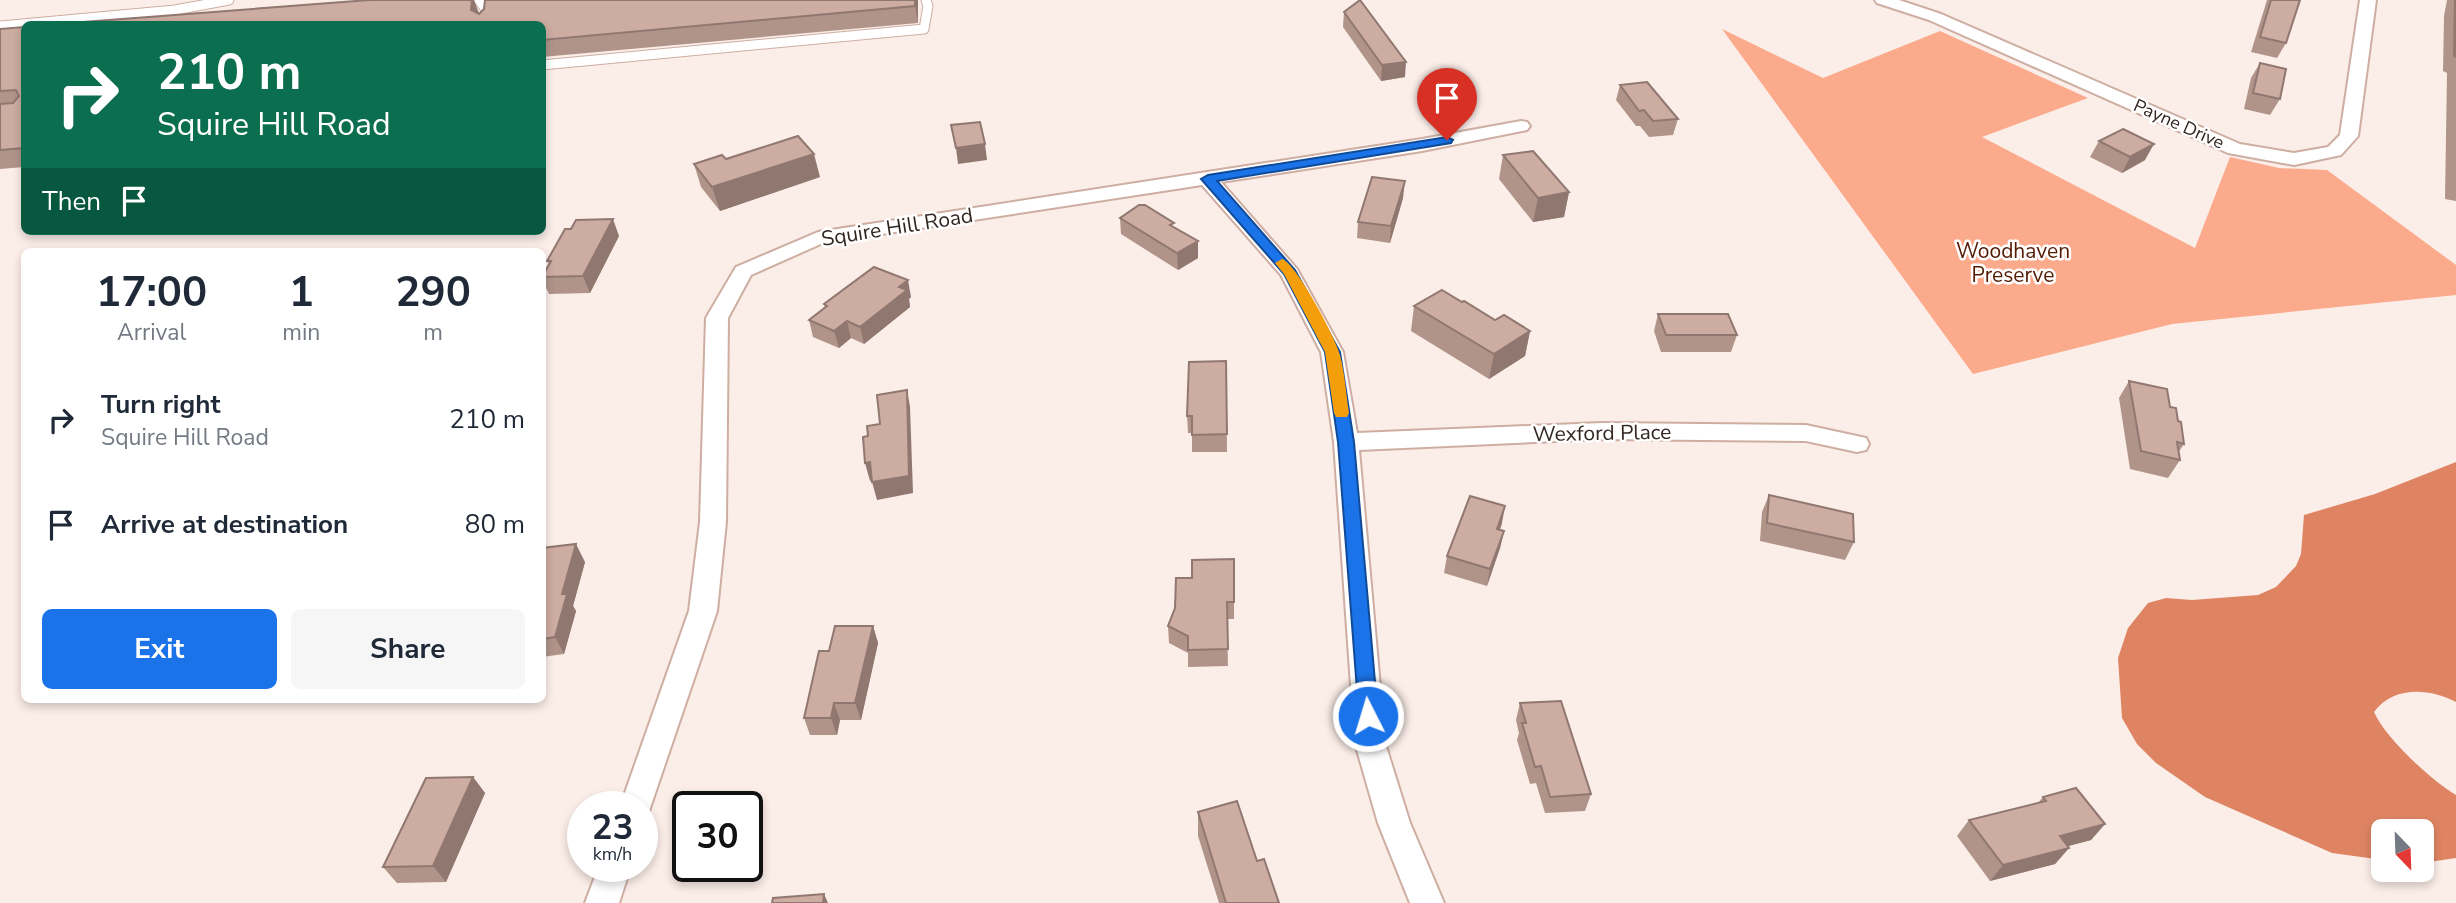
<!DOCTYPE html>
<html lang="en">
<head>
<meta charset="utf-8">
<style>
	:root { --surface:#fff; --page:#f6f6f7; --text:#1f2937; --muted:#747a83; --accent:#1a73e8 }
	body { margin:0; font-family:"Nunito Sans",sans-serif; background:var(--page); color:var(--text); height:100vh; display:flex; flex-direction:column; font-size:26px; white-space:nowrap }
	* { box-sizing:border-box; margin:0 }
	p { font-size:23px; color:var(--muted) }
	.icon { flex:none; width:38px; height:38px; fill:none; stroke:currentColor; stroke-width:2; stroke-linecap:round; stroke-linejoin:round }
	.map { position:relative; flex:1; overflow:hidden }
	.drawer { position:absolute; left:21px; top:248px; width:525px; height:455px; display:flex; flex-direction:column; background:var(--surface); border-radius:10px; box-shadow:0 4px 10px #0003 }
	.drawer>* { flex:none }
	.top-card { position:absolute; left:21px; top:21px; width:525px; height:214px; border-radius:10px; box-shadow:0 4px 10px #0003; background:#0b6e4f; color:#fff; overflow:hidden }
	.needle { width:46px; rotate:157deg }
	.buttons { position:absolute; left:2371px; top:819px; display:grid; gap:14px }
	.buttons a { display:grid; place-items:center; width:63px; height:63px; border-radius:10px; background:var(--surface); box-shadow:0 4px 10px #0003; font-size:35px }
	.speed { position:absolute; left:567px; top:791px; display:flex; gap:14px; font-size:35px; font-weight:700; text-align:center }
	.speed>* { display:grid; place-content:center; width:91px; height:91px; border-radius:50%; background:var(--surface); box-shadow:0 4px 10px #0003; line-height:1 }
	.speed small { font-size:18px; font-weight:400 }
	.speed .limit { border:4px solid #111; border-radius:10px; background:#fff; color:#111 }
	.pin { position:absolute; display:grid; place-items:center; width:60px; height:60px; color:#fff; margin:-72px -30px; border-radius:50% 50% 50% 0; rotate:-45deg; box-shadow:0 0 7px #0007 }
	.pin .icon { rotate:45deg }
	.me { position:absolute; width:77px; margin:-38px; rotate:355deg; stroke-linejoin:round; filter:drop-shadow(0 0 5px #0008) }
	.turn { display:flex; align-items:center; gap:24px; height:147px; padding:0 21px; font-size:32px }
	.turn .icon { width:91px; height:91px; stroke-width:2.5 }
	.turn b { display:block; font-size:49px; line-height:60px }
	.then { display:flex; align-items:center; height:66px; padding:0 21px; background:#0003; gap:14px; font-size:26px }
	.eta { display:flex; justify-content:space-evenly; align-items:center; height:119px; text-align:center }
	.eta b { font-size:42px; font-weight:700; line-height:49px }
	.primary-button { display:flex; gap:14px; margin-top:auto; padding:14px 21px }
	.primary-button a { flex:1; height:80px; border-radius:10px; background:var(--accent); color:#fff; font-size:28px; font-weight:700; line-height:80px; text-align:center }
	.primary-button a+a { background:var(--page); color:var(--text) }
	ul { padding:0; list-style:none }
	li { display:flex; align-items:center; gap:21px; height:105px; padding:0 21px }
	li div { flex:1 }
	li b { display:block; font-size:26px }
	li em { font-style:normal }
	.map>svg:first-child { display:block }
</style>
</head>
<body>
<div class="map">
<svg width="2456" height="903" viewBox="0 0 2456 903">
	<rect width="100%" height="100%" fill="#fbede8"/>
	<path fill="#fcaa8c" d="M1722,29L1823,78L1940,31L2088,98L1982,137L2195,248L2230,157L2279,168L2327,170L2456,265V295L2172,324L1973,374Z"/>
	<path fill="#df8463" d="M2456,462V702C2429,688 2393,686 2374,712C2386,739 2431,780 2456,795V858L2422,863V831H2384L2383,860L2332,853L2205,797L2156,763L2137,744L2122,718L2118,658L2128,628L2148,603L2166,598L2192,600L2258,595L2276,587L2296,566L2301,554L2304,515L2375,494Z"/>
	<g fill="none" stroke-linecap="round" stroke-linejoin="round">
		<g stroke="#ceaea2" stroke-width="11">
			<g id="lane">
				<path d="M479,0L487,11L484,24"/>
				<path d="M0,26L175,10L229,0"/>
				<path d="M542,65L924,29L928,6L926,0"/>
			</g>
		</g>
		<g stroke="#ceaea2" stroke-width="4">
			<g id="street">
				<path d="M1875,0H1899L1941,14L2240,144L2294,153L2328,147L2340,135L2360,0H2376L2358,136L2341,155L2294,165L2228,153L1929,20L1877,3Z"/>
				<path d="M1521,121L1527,122L1530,126L1527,130L1422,151L1221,182L1297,269L1343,352L1357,433L1601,423L1806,425L1866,438L1869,444L1866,450L1857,452L1806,441L1601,439L1359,450L1385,743L1410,823L1444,903H1410L1378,823L1355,743L1334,442L1321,352L1281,275L1202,185L823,243L751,275L728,318L726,522L717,611L647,817L642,819V807H620L689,611L700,522L706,318L736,267L818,232L1422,139Z"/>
				<path d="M599,866H631L619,903H585Z"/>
			</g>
		</g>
		<use href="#lane" stroke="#fff" stroke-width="9"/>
		<use href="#street" fill="#fff" fill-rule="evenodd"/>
	</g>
	<g fill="#b0948a">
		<path d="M485,0H918V23L542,57V24H57L479,13V14L484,9Z"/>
		<path d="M2267,0H2300L2286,43L2277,58L2251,52Z"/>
		<path d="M2447,0H2456V201L2445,199L2447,73L2443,71L2444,16Z"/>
		<path d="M1344,12L1405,77L1381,81L1343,27Z"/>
		<path d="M24,27V167L0,169V29Z"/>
		<path d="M2260,63L2280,99L2270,115L2244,109L2251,78Z"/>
		<path d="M1620,85L1678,119L1673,135L1649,137L1640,126H1636L1616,100Z"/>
		<path d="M2099,141L2145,160L2122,173L2090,157Z"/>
		<path d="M1503,155L1569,192L1564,217L1533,222L1499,179Z"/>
		<path d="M726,159L820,177L720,211L701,187L694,164Z"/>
		<path d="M1403,198L1390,243L1357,238L1358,222Z"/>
		<path d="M1120,218L1174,227L1198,241V258L1178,270L1121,234Z"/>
		<path d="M619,236L590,293L549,294L542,279V276L549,264L547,261Z"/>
		<path d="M911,297L909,299L910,307L864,344L851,338L839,348L813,337L809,320L825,308L824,304Z"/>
		<path d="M1462,302L1495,320L1530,331L1525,356L1489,379L1411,331L1414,306Z"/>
		<path d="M1658,314L1737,335L1731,352H1661L1654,331Z"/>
		<path d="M1226,361L1227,452H1192V433H1188L1187,416Z"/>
		<path d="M2129,381L2170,407L2178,421L2184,444L2178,453L2180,460L2168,478L2130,469L2119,398Z"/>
		<path d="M1769,495L1854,542L1845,560L1760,541L1762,512Z"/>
		<path d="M1502,523L1500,530L1504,531L1500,548L1487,586L1444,573L1447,556Z"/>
		<path d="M542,548L585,562L573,606L576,611L564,654L542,657Z"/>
		<path d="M1234,559V619H1227L1228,666L1188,667V653L1169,643L1168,626L1192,578Z"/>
		<path d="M873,626L878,643L861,720H840L837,735H810L804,718L829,651Z"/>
		<path d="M1520,703L1591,794L1585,811L1545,813L1536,783L1530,784L1517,740L1519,733L1516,720Z"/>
		<path d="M473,777L485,793L446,882L397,883L383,867Z"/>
		<path d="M2043,797L2105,824L2091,840L2068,846L2069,848L2055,864L1990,881L1957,836L1969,820L2038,803Z"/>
		<path d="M1198,812L1257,861L1279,903H1219L1198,836Z"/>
	</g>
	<g fill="#907871">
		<path d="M472,0H474L479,13L478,24L471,10Z"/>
		<path d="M915,0H918V23L915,6Z"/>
		<path d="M1406,62L1405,77L1381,81L1382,65Z"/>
		<path d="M985,144L987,160L958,164L956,148Z"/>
		<path d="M2154,144L2145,160L2122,173L2130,157Z"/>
		<path d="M814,154L820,177L720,211L712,187Z"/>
		<path d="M1405,181L1403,198L1390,243L1391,226Z"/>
		<path d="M1569,192L1564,217L1533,222L1538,198Z"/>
		<path d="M613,219L619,236L590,293L583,276Z"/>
		<path d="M1198,241V258L1178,270L1177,253Z"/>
		<path d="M908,280L911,297L909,299L910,307L864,344L860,327L899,287Z"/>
		<path d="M847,321L851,338L839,348L834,331Z"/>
		<path d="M1530,331L1525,356L1489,379L1494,354Z"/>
		<path d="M907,390L910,407L913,493L877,500L872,482Z"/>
		<path d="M870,462L875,480L870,481L865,463Z"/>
		<path d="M1505,506L1502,523L1494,546L1497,529Z"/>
		<path d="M1504,531L1500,548L1487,586L1490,569Z"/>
		<path d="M576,544L585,562L573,606L576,611L564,654L555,637L562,594Z"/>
		<path d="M873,626L878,643L861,720L855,703Z"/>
		<path d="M834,703L840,720L837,735L831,718Z"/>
		<path d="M473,777L485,793L446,882L433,866Z"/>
		<path d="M2105,824L2091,840L2046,852L2060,836Z"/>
		<path d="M2069,848L2055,864L1990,881L2003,865Z"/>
		<path d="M824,894L828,903H823Z"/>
	</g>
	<g fill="#cdaca1" stroke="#907871" stroke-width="2">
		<path d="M369,0H472L471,10L479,14L484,9L485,0H915V6L542,40V24H57Z"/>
		<path d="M1360,0L1406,62L1382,65L1344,12Z"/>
		<path d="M2271,0H2300L2286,43L2260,37Z"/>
		<path d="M2455,0H2456V57L2454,56Z"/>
		<path d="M24,27V148L0,150V104L13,103L19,96L16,90L0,91V29Z"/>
		<path d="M2260,63L2286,69L2280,99L2253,93Z"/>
		<path d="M1647,82L1678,119L1653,121L1644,110L1639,111L1620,85Z"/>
		<path d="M980,122L985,144L956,148L951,125Z"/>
		<path d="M2123,129L2154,144L2130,157L2099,141Z"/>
		<path d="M798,136L814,154L712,187L694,164L722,155L726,159Z"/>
		<path d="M1533,151L1569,192L1538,198L1503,155Z"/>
		<path d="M1372,177L1405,181L1391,226L1358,222Z"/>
		<path d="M1139,205H1145L1174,223L1170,225L1198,241L1177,253L1120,218Z"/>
		<path d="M613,219L583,276L542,277L551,261H547L565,229H571L576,220Z"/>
		<path d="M874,267L908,280L899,287L907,290L860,327L847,321L834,331L809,320L827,306L824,304Z"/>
		<path d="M1442,290L1462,302L1464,301L1495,320L1504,315L1530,331L1494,354L1414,306Z"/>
		<path d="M1658,314H1728L1737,335H1666Z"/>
		<path d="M1226,361L1227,434L1192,435V416H1187L1189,362Z"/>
		<path d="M2129,381L2167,389L2170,407L2176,408L2178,421L2181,422L2184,444L2177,442L2180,460L2141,451Z"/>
		<path d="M907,390L909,476L872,482L870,462L865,463L863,437L868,436L867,426L880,424L877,395Z"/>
		<path d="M1769,495L1853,514L1854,542L1767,523Z"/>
		<path d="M1470,496L1505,506L1497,529L1504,531L1490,569L1447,556Z"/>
		<path d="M576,544L562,594H567L555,637L542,639V548Z"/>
		<path d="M1234,559V602H1227L1228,649L1188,650V636L1168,626L1175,608L1176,578H1192V560Z"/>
		<path d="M835,626H873L855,703H834L831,718H804L819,651H829Z"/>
		<path d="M1561,701L1591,794L1550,797L1541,766L1535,767L1522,723H1526L1520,703Z"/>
		<path d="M473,777L433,866L383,867L426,778Z"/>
		<path d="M2076,788L2105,824L2060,836L2069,848L2003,865L1969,820L2046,801L2043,797Z"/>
		<path d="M1237,801L1257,861L1264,859L1279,903H1226L1198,812Z"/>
		<path d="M824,894L823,903H772L773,898Z"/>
	</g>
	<path fill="#1a73e8" stroke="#114b97" stroke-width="2" d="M1447,137L1453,140L1451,143L1217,181L1295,270L1340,352L1354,442L1378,716L1375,721L1368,724L1361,721L1359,716L1338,442L1325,352L1284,274L1201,179L1208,175Z"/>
	<path fill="#f59e0b" d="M1282,259C1296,263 1336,338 1340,355C1345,374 1346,394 1349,413L1347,417H1336L1334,413L1325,352L1284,274L1275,263Z"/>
	<g text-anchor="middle" stroke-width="5" stroke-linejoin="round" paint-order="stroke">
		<g font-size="18" fill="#322621" stroke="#fff">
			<text transform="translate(2179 124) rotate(24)" y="6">Payne Drive</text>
		</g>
		<g font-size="21" fill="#322621" stroke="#fff">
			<text transform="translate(897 227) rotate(-9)" y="7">Squire Hill Road</text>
			<text transform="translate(1602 433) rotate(-1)" y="7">Wexford Place</text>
		</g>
		<g font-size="21" fill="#551c04" stroke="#fff">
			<text x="2013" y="258">Woodhaven<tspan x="2013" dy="24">Preserve</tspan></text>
		</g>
	</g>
</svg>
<div class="buttons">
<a><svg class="needle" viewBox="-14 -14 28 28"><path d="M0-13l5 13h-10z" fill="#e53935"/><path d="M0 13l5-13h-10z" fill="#747a83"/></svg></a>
</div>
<div class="speed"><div>23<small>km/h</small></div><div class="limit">30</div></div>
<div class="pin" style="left:1447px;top:140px;background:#d93025"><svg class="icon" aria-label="arrive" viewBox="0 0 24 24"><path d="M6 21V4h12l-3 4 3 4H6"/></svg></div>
<svg class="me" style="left:1368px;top:716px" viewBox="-20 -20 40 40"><circle r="17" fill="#1a73e8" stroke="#fff" stroke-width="3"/><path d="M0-11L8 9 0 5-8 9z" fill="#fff"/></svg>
<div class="top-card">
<div class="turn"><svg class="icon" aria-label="right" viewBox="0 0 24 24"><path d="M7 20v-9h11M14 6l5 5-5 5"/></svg><div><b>210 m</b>Squire Hill Road</div></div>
<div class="then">Then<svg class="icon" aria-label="arrive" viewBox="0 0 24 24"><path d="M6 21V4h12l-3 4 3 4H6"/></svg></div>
</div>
<section class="drawer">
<div class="eta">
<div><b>17:00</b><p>Arrival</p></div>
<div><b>1</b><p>min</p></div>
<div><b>290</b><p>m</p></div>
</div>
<ul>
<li><svg class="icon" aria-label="right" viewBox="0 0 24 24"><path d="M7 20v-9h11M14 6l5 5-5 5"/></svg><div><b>Turn right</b><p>Squire Hill Road</p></div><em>210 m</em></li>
<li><svg class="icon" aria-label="arrive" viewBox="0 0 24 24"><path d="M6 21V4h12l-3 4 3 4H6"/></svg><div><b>Arrive at destination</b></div><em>80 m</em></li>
</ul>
<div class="primary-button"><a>Exit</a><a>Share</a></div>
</section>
</div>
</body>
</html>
